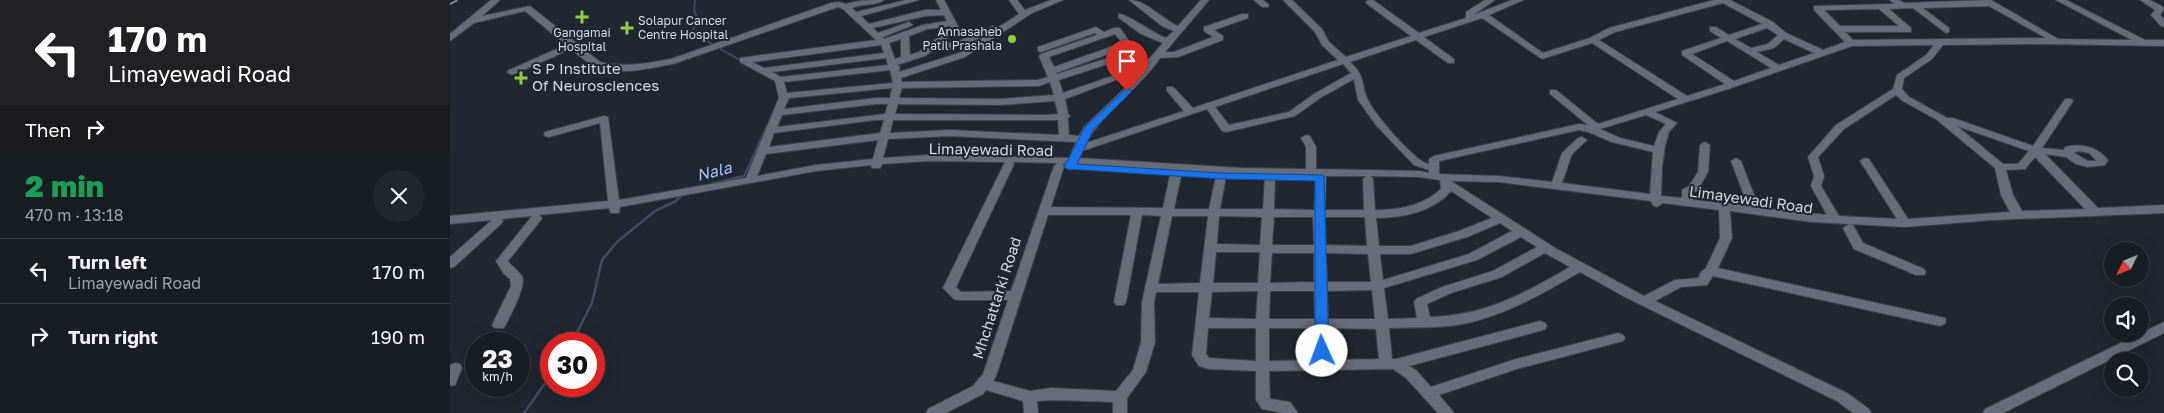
<!DOCTYPE html>
<html lang="en">
<head>
<meta charset="utf-8">
<style>
	:root { --surface:#181d24; --page:#21262c; --text:#f1f3f6; --muted:#9fa2a6; --line:#363b41 }
	body { margin:0; font-family:"Golos Text",sans-serif; background:var(--page); color:var(--text); height:100vh; display:flex; flex-direction:column; font-size:19px; white-space:nowrap }
	* { box-sizing:border-box; margin:0 }
	p { font-size:16px; color:var(--muted) }
	.icon { flex:none; width:28px; height:28px; fill:none; stroke:currentColor; stroke-width:2; stroke-linecap:round; stroke-linejoin:round }
	.map { position:relative; flex:1; overflow:hidden }
	.drawer { display:flex; flex-direction:column; background:var(--surface); width:450px }
	.drawer>* { flex:none }
	.hud { background:#202124; color:#fff; overflow:hidden }
	.needle { width:32px; rotate:227deg }
	.buttons { position:absolute; left:1654px; top:242px; display:grid; gap:10px }
	.buttons a { display:grid; place-items:center; width:45px; height:45px; border-radius:50%; background:var(--surface); box-shadow:0 5px 20px #0002,0 0 0 1px var(--line); font-size:25px }
	.speed { position:absolute; left:15px; top:332px; display:flex; gap:10px; font-size:25px; font-weight:700; text-align:center }
	.speed>* { display:grid; place-content:center; width:65px; height:65px; border-radius:50%; background:var(--surface); box-shadow:0 5px 20px #0002,0 0 0 1px var(--line); line-height:1 }
	.speed small { font-size:12px; font-weight:400 }
	.speed .limit { border:8px solid #d22; background:#fff; color:#111 }
	.pin { position:absolute; display:grid; place-items:center; width:42px; height:42px; color:#fff; margin:-51px -21px; border-radius:50% 50% 50% 0; rotate:-45deg; box-shadow:0 0 5px #0007 }
	.pin .icon { rotate:45deg }
	.me { position:absolute; width:55px; margin:-28px; rotate:358deg; stroke-linejoin:round; filter:drop-shadow(0 0 4px #0008) }
	.turn { display:flex; align-items:center; gap:18px; height:105px; padding:0 25px; font-size:22px }
	.turn .icon { width:65px; height:65px; stroke-width:2.5 }
	.turn b { display:block; font-size:35px; line-height:42px }
	.then { display:flex; align-items:center; height:48px; padding:0 25px; background:#0003; gap:10px; font-size:19px }
	.round { display:grid; place-items:center; flex:none; width:52px; height:52px; border-radius:26px; background:var(--page) }
	.head { display:flex; align-items:center; justify-content:space-between; height:85px; padding:0 25px }
	h1 { font-size:30px; font-weight:800; line-height:38px; color:#1e9e55 }
	ul { padding:0; list-style:none }
	li { display:flex; align-items:center; gap:15px; height:65px; padding:0 25px; border-top:1px solid var(--line) }
	li div { flex:1 }
	li b { display:block; font-size:19px }
	li em { font-style:normal }
	main { display:flex; flex:1; min-height:0 }
	.map>svg:first-child { display:block }
</style>
</head>
<body>
<main>
<section class="drawer">
<div class="hud">
<div class="turn"><svg class="icon" aria-label="left" viewBox="0 0 24 24"><path d="M17 20v-9H6M10 6l-5 5 5 5"/></svg><div><b>170 m</b>Limayewadi Road</div></div>
<div class="then">Then<svg class="icon" aria-label="right" viewBox="0 0 24 24"><path d="M7 20v-9h11M14 6l5 5-5 5"/></svg></div>
</div>
<div class="head"><div><h1>2 min</h1><p>470 m · 13:18</p></div><a class="round"><svg class="icon" aria-label="close" viewBox="0 0 24 24"><path d="M6 6l12 12M18 6L6 18"/></svg></a></div>
<ul>
<li><svg class="icon" aria-label="left" viewBox="0 0 24 24"><path d="M17 20v-9H6M10 6l-5 5 5 5"/></svg><div><b>Turn left</b><p>Limayewadi Road</p></div><em>170 m</em></li>
<li><svg class="icon" aria-label="right" viewBox="0 0 24 24"><path d="M7 20v-9h11M14 6l5 5-5 5"/></svg><div><b>Turn right</b></div><em>190 m</em></li>
</ul>
</section>
<div class="map">
<svg width="1714" height="413" viewBox="0 0 1714 413">
	<rect width="100%" height="100%" fill="#202730"/>
	<g fill="none" stroke-linecap="round" stroke-linejoin="round">
		<g stroke="#404a62" stroke-width="2">
			<path d="M245,0L244,11L248,20L242,32L293,62"/>
			<path d="M284,178L294,176L328,102"/>
		</g>
		<g stroke="#404a62" stroke-width="2.5">
			<path d="M261,184L290,177"/>
			<path d="M121,344L142,303L152,260L167,242L205,211L226,201L233,194"/>
			<path d="M74,413L101,375"/>
		</g>
		<g stroke="#3f444c" stroke-width="2">
			<g id="minor">
				<path d="M41,0H50L32,16L80,6L150,62C174,68 197,63 221,59L381,3L389,2L396,4C408,0 421,0 434,0C424,7 412,3 402,8L406,12L456,0H469L411,16L419,24L475,10H491L486,0H494L509,28L488,46L511,40L543,26L549,27L569,14L559,0H567L575,10L601,0H613L582,13L515,57L451,78L452,82L588,80L598,77L589,56L591,54L647,35L645,33L591,52L588,51V47L646,27L654,32L664,28H670L686,51L697,60L699,59L713,43L691,34L669,18V14C676,13 704,34 716,38L724,31L712,26L679,0C697,0 711,19 728,26L751,0H759L715,52H724L763,37L754,31V27L792,14H798V18L764,30L773,36V40L728,57L710,58C690,88 654,111 636,143L734,111L717,91V87H723L743,108L888,60L872,45L865,32L833,0H842L872,29L879,42L896,57L961,36L917,4L916,2L918,0H923L969,33L1016,18V12L1035,0H1045L1023,15L1062,0H1073L1039,15L1093,53L1140,38L1159,28L1264,0H1280L1323,22L1336,33L1373,50L1395,42L1364,10V6L1444,4L1440,0H1449L1454,3L1541,0L1608,39L1682,40L1606,0H1616L1695,40H1714V46L1596,44L1493,45L1482,59L1454,78L1452,89L1459,97L1497,118H1503L1583,146L1615,99H1621L1623,101L1592,148L1614,150L1615,147C1632,143 1647,147 1658,160L1655,165L1638,167L1626,164L1616,157L1595,154L1648,208L1714,205V213L1543,220L1455,227L1362,222L1280,211L1282,238L1268,268L1495,318L1496,321L1495,324L1490,326L1263,276L1257,285L1231,287L1205,301L1397,393L1419,409L1421,413H1403L1387,401L1175,297L1130,272C1095,292 1065,310 1026,321C998,329 967,327 939,328L942,359H946L1090,321L1095,323L1097,326L1095,329L1090,331L959,366L966,370L981,387L1066,359L1168,333L1173,335L1175,338L1173,341L1067,369L989,395L1004,413H988L956,378L943,369L819,371L820,399L840,402L848,413H833L812,409L806,400V371L759,369L749,366L742,355L749,292H706L704,302L705,342L696,372L677,398V413H663V402L601,400L587,401L588,413H574L573,401L536,390L533,394L496,413H476L478,409L523,386L533,374L558,300H508L504,299L493,288L555,162L478,161L432,164L430,168H422L421,165L366,171L170,207L169,213H161L159,208L89,215L92,218L90,221L58,261C62,267 69,271 72,276C77,286 59,318 54,328H44L42,325L61,286L60,279L54,274L46,261L82,216L51,219L53,221L51,224L4,267L0,268V257L42,220L0,224V216L158,201L150,123L99,137L95,136L94,134L95,132L154,116L158,117L169,200L296,178L329,98L325,81L290,62V58L426,40L393,9L388,7L223,64C199,68 167,77 144,66C136,62 128,55 121,49L62,75L57,72L59,70L116,45L75,11L24,23L0,41V34ZM1273,3L1312,24L1279,35L1266,27H1260V31L1271,38L1232,51V55L1275,84L1237,96L1149,40L1165,32ZM1539,6L1596,38L1403,40L1395,32H1461V28L1439,9L1463,8L1496,33L1499,32V28L1473,8ZM1429,9L1449,26H1390L1374,10ZM494,15L497,21L473,25L434,39L433,37L463,25L459,22L428,33L423,28L475,16ZM1032,18L1092,59L1142,43L1228,99L1148,124L1106,90H1100V94L1138,125L1129,124L984,156L979,159V164L975,163C960,155 925,115 918,100C910,83 917,78 900,62L966,40L998,63H1004V59L974,37ZM500,26L499,29L469,52L460,55L459,36L478,29ZM1317,28L1328,35L1318,44L1301,48L1285,39ZM665,34L672,43L604,67L599,57ZM535,36L509,53L449,72L450,67L447,65L475,56L482,51L499,50ZM451,39V57L445,59L439,43ZM1334,39L1364,53L1329,65L1307,52L1324,48ZM1277,41L1321,68L1284,81L1242,54ZM431,45L434,53L314,68L302,62ZM1484,45L1476,55L1447,75L1443,89L1386,125L1358,157L1364,176L1361,186L1377,215L1309,208L1291,161L1286,158L1281,161L1298,206L1243,200V192L1247,191L1258,172L1260,145L1255,142L1250,145L1248,172L1239,186L1232,190V198L1211,196L1212,167L1215,146L1219,132L1227,123L1205,112L1278,89L1402,46ZM675,48L678,52L607,74L606,73ZM682,56L694,65L674,89L634,127L629,136L619,135L618,118L620,116L618,114L615,99L679,75L674,72L671,73L613,93L609,80ZM436,58L438,65L331,77L322,72ZM893,64L901,73L864,94L839,112L779,125L765,107ZM440,70L443,83L337,93L334,82ZM904,79L908,100L926,125L964,165L979,170V173L969,171L866,169V147L860,136L856,135L851,138L856,147V169L792,168L629,158L632,151L757,109L772,131L776,132L845,116L870,98ZM600,82L604,95L550,99L449,98L452,88L589,86ZM442,88L440,98H426L334,109L339,98ZM1446,95L1453,101L1487,120L1545,168L1551,195L1560,212L1458,219L1419,159L1415,158L1410,161L1447,219L1389,216L1371,186L1374,176L1368,157L1394,129ZM605,101L608,114L595,115L445,114L448,104L550,105ZM426,104H438L435,114L327,127L332,115ZM1196,115L1216,124L1209,132L1204,146L1170,138L1150,129ZM425,120H434L430,133L319,147L324,133ZM443,120H608L609,135L499,130L440,133ZM1507,126L1579,151L1568,164H1553ZM1129,130L1138,132L1162,142L1203,152L1200,194L1112,183L1122,154L1137,140L1132,137L1128,138L1112,153L1102,182L1049,176L989,174V161ZM499,136L626,142L619,158L478,155L433,158L438,139ZM428,140L423,159L366,165L307,176L316,154ZM1628,151L1639,153L1647,161H1638L1624,153ZM1585,157L1635,209L1572,211L1563,195L1556,170L1575,169ZM563,162L607,163L604,166L561,291L511,292L506,287L564,164ZM612,164H616L615,167L620,170L624,169L626,164L721,170L713,208L601,207L614,166ZM732,171L770,173L766,176L759,209H724ZM772,173L816,175L815,177L813,209H770L776,176ZM824,175L868,176L866,178L864,210L824,209L825,177ZM875,176H916L913,179L914,210H875L876,178ZM921,176L969,177L990,180L991,189C973,206 949,210 925,210L923,179ZM1001,181L1049,182L1201,201L1203,205L1207,207L1213,203L1269,210L1270,238L1256,268L1251,272L1248,278L1225,280L1194,296L1105,248ZM1001,191L1042,218L1009,231L961,246H929L926,218C952,218 983,212 1001,191ZM598,215H681L664,302L666,305H674L676,302L692,215L711,216L692,302L691,342L683,370L666,391L601,388L580,391L543,381L546,376ZM722,216H758L750,283L708,284ZM769,216L812,217L810,245L767,244ZM824,217H863L864,245H822ZM875,217H915L917,246L876,245ZM1050,223L1062,231L1019,254L933,280L930,254H961L1017,237ZM1071,237L1087,247L1043,271L992,287L966,299L964,302L967,318L938,319L934,288L1027,260ZM766,252H810L808,283H763ZM822,253H864V282L820,283ZM876,253L918,254L921,282H877ZM1095,253L1120,267C1073,294 1036,315 980,317L977,304L1001,293L1052,277ZM922,290L925,319H878L877,291ZM808,291L806,319L759,318L762,292ZM820,291H864L865,319H819ZM758,328H806V361L759,358L756,354ZM819,328H865V360L819,361ZM878,328L926,329L929,359L879,360Z"/>
				<path d="M804,0H813L819,5L818,7H812Z"/>
				<path d="M1690,0H1700L1713,7L1714,9L1710,15L1714,19V27L1711,26L1701,15L1705,10Z"/>
				<path d="M1399,224L1403,225L1413,243L1474,269L1476,272L1474,275H1466L1404,249L1393,228Z"/>
				<path d="M1714,322V333L1553,413H1533L1535,409Z"/>
				<path d="M5,363L10,364L12,368L5,385L0,386V365Z"/>
			</g>
		</g>
		<use href="#minor" fill="#666d79" fill-rule="evenodd"/>
		<path stroke="#878d94" stroke-width="2" stroke-dasharray="8 8" stroke-linecap="butt" d="M0,4L8,0"/>
	</g>
	<path fill="#1a73e8" stroke="#114b97" d="M677,88L682,91L643,130L627,164L771,173L874,175L879,351L877,355H867L865,351V181L771,179L616,169L614,167L635,127Z"/>
	<g fill="#8ece43" stroke="#202730" stroke-width="2">
		<path d="M129.5 9.5h5v5h5v5h-5v5h-5v-5h-5v-5h5z"/>
		<path d="M174.5 20.5h5v5h5v5h-5v5h-5v-5h-5v-5h5z"/>
		<circle cx="562" cy="39" r="5"/>
		<path d="M68.5 70.5h5v5h5v5h-5v5h-5v-5h-5v-5h5z"/>
	</g>
	<g text-anchor="middle" stroke-width="4" stroke-linejoin="round" paint-order="stroke">
		<g font-size="12" fill="#d4d9df" stroke="#202730" text-anchor="start">
			<text x="188" y="25">Solapur Cancer<tspan x="188" dy="14">Centre Hospital</tspan></text>
			<text x="552" y="36" text-anchor="end">Annasaheb<tspan x="552" dy="14">Patil Prashala</tspan></text>
			<text x="132" y="37" text-anchor="middle">Gangamai<tspan x="132" dy="14">Hospital</tspan></text>
		</g>
		<g font-size="15" fill="#d4d9df" stroke="#202730" text-anchor="start">
			<text x="82" y="74">S P Institute<tspan x="82" dy="17">Of Neurosciences</tspan></text>
		</g>
		<g font-size="15" fill="#d4d9df" stroke="#202730">
			<text transform="translate(541 150) rotate(1)" y="5">Limayewadi Road</text>
			<text transform="translate(1301 200) rotate(8)" y="5">Limayewadi Road</text>
			<text transform="translate(547 298) rotate(-72)" y="5">Mhchattarki Road</text>
		</g>
		<g font-size="16" font-style="italic" fill="#9bc3fe" stroke="#202730">
			<text transform="translate(264 171) rotate(-14)" y="6">Nala</text>
		</g>
	</g>
</svg>
<div class="buttons">
<a><svg class="needle" viewBox="-14 -14 28 28"><path d="M0-13l5 13h-10z" fill="#e53935"/><path d="M0 13l5-13h-10z" fill="#9fa2a6"/></svg></a>
<a><svg class="icon" aria-label="sound" viewBox="0 0 24 24"><path d="M4 9h4l5-4v14l-5-4H4zM17 9q2 3 0 6"/></svg></a>
<a><svg class="icon" aria-label="search" viewBox="0 0 24 24"><circle cx="10" cy="10" r="6"/><path d="M15 15l6 6"/></svg></a>
</div>
<div class="speed"><div>23<small>km/h</small></div><div class="limit">30</div></div>
<div class="pin" style="left:677px;top:91px;background:#d93025"><svg class="icon" aria-label="arrive" viewBox="0 0 24 24"><path d="M6 21V4h12l-3 4 3 4H6"/></svg></div>
<svg class="me" style="left:872px;top:351px" viewBox="-20 -20 40 40"><circle r="19" fill="#fff"/><path d="M0-13L10 11 0 6-10 11z" fill="#1a73e8"/></svg>
</div>
</main>
</body>
</html>
